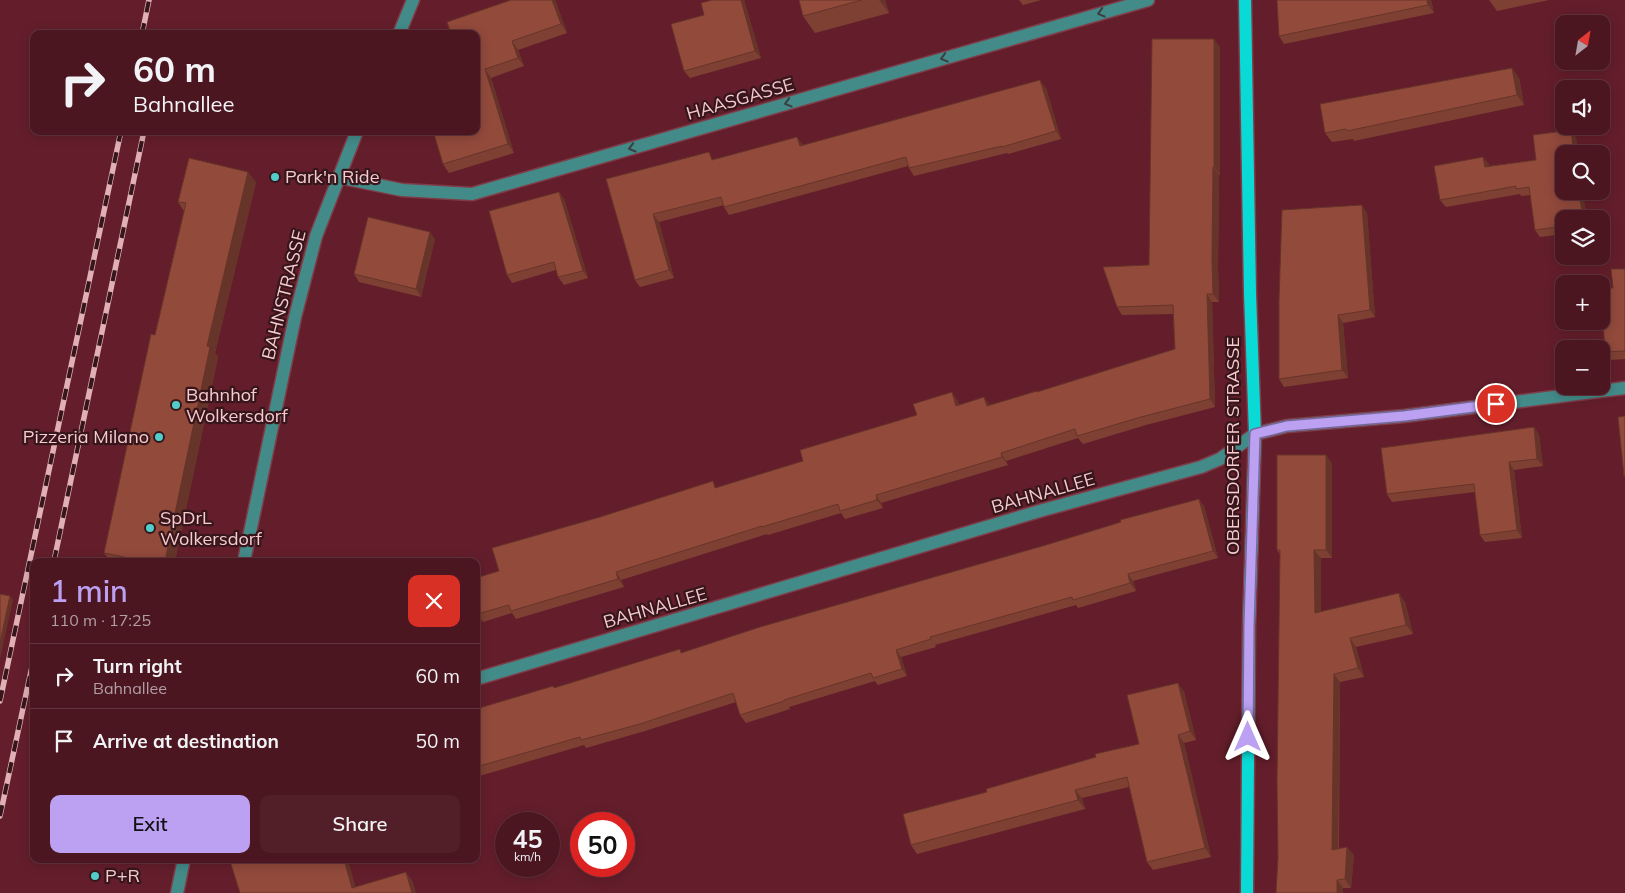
<!DOCTYPE html>
<html lang="en">
<head>
<meta charset="utf-8">
<style>
	:root { --surface:#4b1620; --page:#521f29; --text:#f1f3f6; --muted:#b29fa5; --line:#62353e; --accent:#bca0f2 }
	body { margin:0; font-family:Mulish,sans-serif; background:var(--page); color:var(--text); height:100vh; display:flex; flex-direction:column; font-size:19px; white-space:nowrap }
	* { box-sizing:border-box; margin:0 }
	p { font-size:16px; color:var(--muted) }
	.icon { flex:none; width:28px; height:28px; fill:none; stroke:currentColor; stroke-width:2; stroke-linecap:round; stroke-linejoin:round }
	.map { position:relative; flex:1; overflow:hidden }
	.drawer { position:absolute; left:30px; top:558px; width:450px; height:305px; display:flex; flex-direction:column; background:var(--surface); border-radius:10px; box-shadow:0 2px 12px #0003,0 0 0 1px var(--line) }
	.drawer>* { flex:none }
	.banner { position:absolute; left:30px; top:30px; width:450px; height:105px; border-radius:10px; box-shadow:0 2px 12px #0003,0 0 0 1px var(--line); background:#4b1620; color:var(--text); overflow:hidden }
	.needle { width:32px; rotate:31deg }
	.tools { position:absolute; left:1555px; top:15px; display:grid; gap:10px }
	.tools a { display:grid; place-items:center; width:55px; height:55px; border-radius:10px; background:var(--surface); box-shadow:0 2px 12px #0003,0 0 0 1px var(--line); font-size:25px }
	.speed { position:absolute; left:495px; top:812px; display:flex; gap:10px; font-size:25px; font-weight:700; text-align:center }
	.speed>* { display:grid; place-content:center; width:65px; height:65px; border-radius:50%; background:var(--surface); box-shadow:0 2px 12px #0003,0 0 0 1px var(--line); line-height:1 }
	.speed small { font-size:12px; font-weight:400 }
	.speed .limit { border:8px solid #d22; background:#fff; color:#111 }
	.pin { position:absolute; display:grid; place-items:center; width:42px; height:42px; color:#fff; margin:-21px; border:2px solid #fff; border-radius:50%; box-shadow:0 1px 5px #0007 }
	.me { position:absolute; width:55px; margin:-28px; rotate:0deg; stroke-linejoin:round; filter:drop-shadow(0 0 4px #0008) }
	.turn { display:flex; align-items:center; gap:18px; height:105px; padding:0 20px; font-size:22px }
	.turn .icon { width:65px; height:65px; stroke-width:2.5 }
	.turn b { display:block; font-size:35px; line-height:42px }
	.round { display:grid; place-items:center; flex:none; width:52px; height:52px; border-radius:10px; background:var(--page) }
	.headline { display:flex; align-items:center; justify-content:space-between; height:85px; padding:0 20px }
	h1 { font-size:30px; font-weight:600; line-height:38px; color:var(--accent) }
	.button { display:flex; gap:10px; margin-top:auto; padding:10px 20px }
	.button a { flex:1; height:58px; border-radius:10px; background:var(--accent); color:#111; font-size:20px; font-weight:600; line-height:58px; text-align:center }
	.button a+a { background:var(--page); color:var(--text) }
	ul { padding:0; list-style:none }
	li { display:flex; align-items:center; gap:15px; height:65px; padding:0 20px; border-top:1px solid var(--line) }
	li div { flex:1 }
	li b { display:block; font-size:19px }
	li em { font-style:normal }
	.map>svg:first-child { display:block }
</style>
</head>
<body>
<div class="map">
<svg width="1625" height="893" viewBox="0 0 1625 893">
	<rect width="100%" height="100%" fill="#641e2b"/>
	<g fill="none" stroke-linecap="round" stroke-linejoin="round">
		<g stroke="#7e3d48" stroke-width="15">
			<g id="minor">
				<path d="M399,34L413,0"/>
				<path d="M338,177L402,190L472,194L1148,0"/>
				<path d="M244,561L295,317L316,236L357,131"/>
				<path d="M476,679L1043,510L1201,467L1220,459L1255,434L1287,426L1404,416L1625,388"/>
				<path d="M177,893L184,859"/>
			</g>
		</g>
		<g stroke="#7e3d48" stroke-width="15">
			<path id="major" d="M1245,0L1250,293L1255,434L1249,626L1247,893"/>
		</g>
		<use href="#minor" stroke="#438b89" stroke-width="12"/>
		<use href="#major" stroke="#0adad6" stroke-width="12"/>
		<g stroke="#e1b0b5" stroke-width="5.5">
			<g id="rail">
				<path d="M142,34L149,0"/>
				<path d="M54,561L144,131"/>
				<path d="M0,701L121,131"/>
				<path d="M0,816L34,657"/>
			</g>
		</g>
		<use href="#rail" stroke="#36161b" stroke-width="4" stroke-dasharray="11" stroke-linecap="butt"/>
	</g>
	<g fill="#7e4033">
		<path d="M555,0L567,33L518,50L524,66L491,78L514,153L449,173L443,164L476,131V34Z"/>
		<path d="M744,0L761,58L690,78L684,71L704,15Z"/>
		<path d="M799,0H885L889,13L815,33L803,16Z"/>
		<path d="M1019,0H1041L1023,5Z"/>
		<path d="M1277,0H1431L1434,13L1284,44L1279,36Z"/>
		<path d="M1489,0H1549L1497,11Z"/>
		<path d="M1220,47V175H1219L1218,267L1219,302H1212L1215,407L1146,425L1083,444L1078,438L1006,461L1008,465L881,503L883,508L845,519L841,513L768,535L767,534L621,580L624,587L516,619L512,613L483,622L477,614L499,571L718,488L803,461L917,415L957,400L959,405H990L1037,392L1175,349L1173,314L1122,315L1117,307L1149,265Z"/>
		<path d="M1519,78L1524,105L1354,141L1353,139L1332,142L1325,133Z"/>
		<path d="M1046,88L1061,139L1008,154L1007,153L914,176L909,168L908,166L729,215L724,207V205L659,222L674,278L640,287L635,280L606,179L714,159L803,145Z"/>
		<path d="M1571,130L1576,138L1578,154H1564V234L1540,237L1535,230L1530,195L1521,196L1520,194L1446,207L1440,200L1489,164V166L1536,160Z"/>
		<path d="M256,182L215,353L218,357L175,561H110L104,553L184,211L178,202Z"/>
		<path d="M559,192L564,199L588,278L564,285L558,277L556,270L512,283L507,275Z"/>
		<path d="M1367,213L1375,317L1343,323L1348,378L1284,387L1279,379Z"/>
		<path d="M435,239L421,297L359,282L354,274Z"/>
		<path d="M1625,269V359L1610,360L1605,352L1613,288Z"/>
		<path d="M1534,427L1539,435L1543,466L1514,470L1522,538L1485,542L1480,535L1475,492L1392,502L1387,494Z"/>
		<path d="M1326,455L1332,464V558H1321V612L1405,602L1413,634L1356,647L1364,677L1340,682L1339,849L1354,855L1351,888H1343V893H1276L1278,858L1280,554L1277,550Z"/>
		<path d="M1204,506L1218,558L1133,581L1136,591L1078,608L1076,605L935,645L936,647L901,657L907,676L878,685L875,681L789,707L790,709L746,723L740,715L736,702L645,731L586,748L584,745L476,777V709L555,688Z"/>
		<path d="M1184,692L1196,740L1184,743L1211,857L1153,870L1147,862L1129,787L1082,798L1085,809L917,854L911,845L987,792L1139,744Z"/>
	</g>
	<g fill="#663429">
		<path d="M552,0H555L567,33L561,24Z"/>
		<path d="M741,0H744L761,58L755,51Z"/>
		<path d="M879,0H885L889,13Z"/>
		<path d="M1427,0H1431L1434,13L1428,5Z"/>
		<path d="M1214,39L1220,47V175L1214,167Z"/>
		<path d="M512,41L518,50L524,66L518,58Z"/>
		<path d="M1512,68L1519,78L1524,105L1517,95Z"/>
		<path d="M485,69L491,78L514,153L508,144Z"/>
		<path d="M1040,80L1046,88L1061,139L1056,131Z"/>
		<path d="M1571,130L1576,138L1578,154H1574Z"/>
		<path d="M797,137L803,145L805,153L800,146Z"/>
		<path d="M1483,157L1489,164L1490,174L1485,167Z"/>
		<path d="M1213,167L1219,175L1218,267L1219,302L1213,294L1212,259Z"/>
		<path d="M248,172L256,182L215,353L218,357L175,561H165L207,346Z"/>
		<path d="M1579,191H1583L1587,219H1583Z"/>
		<path d="M559,192L564,199L588,278L583,271Z"/>
		<path d="M1362,205L1367,213L1375,317L1370,310Z"/>
		<path d="M653,214L659,222L674,278L669,270Z"/>
		<path d="M430,232L435,239L421,297L416,289Z"/>
		<path d="M1207,294L1212,302L1215,407L1210,399Z"/>
		<path d="M1338,315L1343,323L1348,378L1342,370Z"/>
		<path d="M952,392L957,400L962,414L956,406Z"/>
		<path d="M984,397L990,405L987,406Z"/>
		<path d="M1534,427L1539,435L1543,466L1537,459Z"/>
		<path d="M1001,453L1006,461L1008,465L1002,457Z"/>
		<path d="M1326,455L1332,464V558L1326,550Z"/>
		<path d="M1509,462L1514,470L1522,538L1517,530Z"/>
		<path d="M876,495L881,503L883,508L877,500Z"/>
		<path d="M1199,499L1204,506L1218,558L1213,551Z"/>
		<path d="M1314,550L1321,558V622L1315,613Z"/>
		<path d="M616,572L621,580L624,587L618,579Z"/>
		<path d="M1128,574L1133,581L1136,591L1130,583Z"/>
		<path d="M1399,593L1405,602L1413,634L1406,625Z"/>
		<path d="M10,596L13,600L0,659V643Z"/>
		<path d="M1350,638L1356,647L1364,677L1358,668Z"/>
		<path d="M896,650L901,657L907,676L902,669Z"/>
		<path d="M1334,674L1340,682L1338,859L1332,850Z"/>
		<path d="M1178,683L1184,692L1196,740L1190,731Z"/>
		<path d="M1178,735L1184,743L1211,857L1205,848Z"/>
		<path d="M1075,790L1082,798L1085,809L1078,800Z"/>
		<path d="M1347,847L1354,855L1351,888L1345,879Z"/>
		<path d="M344,859H348L357,893L352,888Z"/>
		<path d="M406,872L413,882L416,893H412Z"/>
		<path d="M1337,880L1343,888V893H1337Z"/>
	</g>
	<g fill="#924a3b" stroke="#663429">
		<path d="M511,0H552L561,24L512,41L518,58L485,69L508,144L443,164L433,131H476V34H451L447,22Z"/>
		<path d="M712,0H741L755,51L684,71L671,24L704,15L701,3Z"/>
		<path d="M799,0H862L803,16Z"/>
		<path d="M1277,0H1427L1428,5L1279,36Z"/>
		<path d="M1152,39H1214V167H1213L1212,259L1213,294H1207L1210,399L1141,417L1077,436L1075,429L1001,453L1002,457L876,495L877,500L840,511L838,504L762,527V526L616,572L618,579L511,611L509,605L477,614L476,611V578L499,571L492,548L600,517L713,481L715,488L803,461L800,450L917,415L913,404L952,392L956,406L984,397L987,406L1037,391V392L1175,349L1173,305L1117,307L1103,267L1149,265Z"/>
		<path d="M1512,68L1517,95L1347,131L1346,129L1325,133L1320,104Z"/>
		<path d="M1040,80L1056,131L1002,147V146L909,168L906,157L724,207L721,197L653,214L669,270L635,280L606,179L709,152L712,160L797,137L800,146Z"/>
		<path d="M1571,130L1574,154H1564V191H1579L1583,219H1564V226L1535,230L1529,187L1516,189V186L1440,200L1434,166L1483,157L1485,167L1536,160L1533,135Z"/>
		<path d="M189,158L248,172L207,346L210,347L165,561H144L104,553L151,334L155,335L186,203L178,202Z"/>
		<path d="M559,192L583,271L558,277L554,262L507,275L489,211Z"/>
		<path d="M1362,205L1370,310L1338,315L1342,370L1279,379V300L1282,210Z"/>
		<path d="M368,217L430,232L416,289L354,274Z"/>
		<path d="M1611,269H1625V351L1605,352L1601,288H1613Z"/>
		<path d="M1625,416V476H1624L1618,417Z"/>
		<path d="M1534,427L1537,459L1509,462L1517,530L1480,535L1474,484L1387,494L1381,448Z"/>
		<path d="M1277,455H1326V550H1314L1315,613L1399,593L1406,625L1350,638L1358,668L1334,674L1332,850L1347,847L1345,879L1337,880V893H1276L1278,858L1277,781L1280,550H1277Z"/>
		<path d="M1199,499L1213,551L1128,574L1130,583L1073,600L1072,597L930,637L931,639L896,650L902,669L873,678L871,673L784,700V701L740,715L733,693L640,724L581,740L580,737L476,767V709L553,686L554,688L680,649L681,653L760,627L1046,545L1121,522L1120,520Z"/>
		<path d="M355,558L356,561H343Z"/>
		<path d="M0,594L10,596L0,643Z"/>
		<path d="M1178,683L1190,731L1178,735L1205,848L1147,862L1127,777L1075,790L1078,800L911,845L903,814L987,792L986,789L1096,757L1095,754L1139,744L1127,695Z"/>
		<path d="M230,859H344L352,888L406,872L412,893H240L230,861Z"/>
	</g>
	<defs><path id="oneway-chevron" d="M-2-3.5L2.5 0L-2 3.5" fill="none" stroke-width="1.6" stroke-linecap="round" stroke-linejoin="round" transform="scale(1.25)"/></defs>
	<g stroke="#3b3f42">
		<use href="#oneway-chevron" transform="translate(1101 13) rotate(164)"/>
		<use href="#oneway-chevron" transform="translate(944 58) rotate(164)"/>
		<use href="#oneway-chevron" transform="translate(788 103) rotate(164)"/>
		<use href="#oneway-chevron" transform="translate(632 148) rotate(164)"/>
	</g>
	<g fill="none" stroke-linecap="round" stroke-linejoin="round">
		<g stroke="#7a689d" stroke-width="12">
			<path id="route" d="M1248,737L1249,626L1255,434L1287,426L1404,416L1496,404"/>
		</g>
		<use href="#route" stroke="#bca0f2" stroke-width="9"/>
	</g>
	<g fill="#53cdca" stroke="#36161b" stroke-width="2">
		<circle cx="275" cy="177" r="5"/>
		<circle cx="176" cy="405" r="5"/>
		<circle cx="159" cy="437" r="5"/>
		<circle cx="150" cy="528" r="5"/>
		<circle cx="95" cy="876" r="5"/>
	</g>
	<g text-anchor="middle" stroke-width="4.5" stroke-linejoin="round" paint-order="stroke">
		<g font-size="18" fill="#f7cace" stroke="#36161b">
			<text transform="translate(740 99) rotate(-16)" y="6">HAASGASSE</text>
			<text transform="translate(284 295) rotate(-76)" y="6">BAHNSTRASSE</text>
			<text transform="translate(1233 446) rotate(-90)" y="6">OBERSDORFER STRASSE</text>
			<text transform="translate(1043 493) rotate(-16)" y="6">BAHNALLEE</text>
			<text transform="translate(655 608) rotate(-16)" y="6">BAHNALLEE</text>
		</g>
		<g font-size="18" fill="#f7cace" stroke="#36161b" text-anchor="start">
			<text x="285" y="183">Park'n Ride</text>
			<text x="186" y="401">Bahnhof<tspan x="186" dy="21">Wolkersdorf</tspan></text>
			<text x="149" y="443" text-anchor="end">Pizzeria Milano</text>
			<text x="160" y="524">SpDrL<tspan x="160" dy="21">Wolkersdorf</tspan></text>
			<text x="105" y="882">P+R</text>
		</g>
	</g>
</svg>
<div class="tools">
<a><svg class="needle" viewBox="-14 -14 28 28"><path d="M0-13l5 13h-10z" fill="#e53935"/><path d="M0 13l5-13h-10z" fill="#b29fa5"/></svg></a>
<a><svg class="icon" aria-label="sound" viewBox="0 0 24 24"><path d="M4 9h4l5-4v14l-5-4H4zM17 9q2 3 0 6"/></svg></a>
<a><svg class="icon" aria-label="search" viewBox="0 0 24 24"><circle cx="10" cy="10" r="6"/><path d="M15 15l6 6"/></svg></a>
<a><svg class="icon" aria-label="layers" viewBox="0 0 24 24"><path d="M12 4l9 5-9 5-9-5zM3 14l9 5 9-5"/></svg></a>
<a>+</a>
<a>−</a>
</div>
<div class="speed"><div>45<small>km/h</small></div><div class="limit">50</div></div>
<div class="pin" style="left:1496px;top:404px;background:#d93025"><svg class="icon" aria-label="arrive" viewBox="0 0 24 24"><path d="M6 21V4h12l-3 4 3 4H6"/></svg></div>
<svg class="me" style="left:1248px;top:737px" viewBox="-20 -20 40 40"><path d="M0-17L14 15 0 8-14 15z" fill="#bca0f2" stroke="#fff" stroke-width="4"/></svg>
<div class="banner">
<div class="turn"><svg class="icon" aria-label="right" viewBox="0 0 24 24"><path d="M7 20v-9h11M14 6l5 5-5 5"/></svg><div><b>60 m</b>Bahnallee</div></div>
</div>
<section class="drawer">
<div class="headline"><div><h1>1 min</h1><p>110 m · 17:25</p></div><a class="round" style="background:#d93025;color:#fff"><svg class="icon" aria-label="close" viewBox="0 0 24 24"><path d="M6 6l12 12M18 6L6 18"/></svg></a></div>
<ul>
<li><svg class="icon" aria-label="right" viewBox="0 0 24 24"><path d="M7 20v-9h11M14 6l5 5-5 5"/></svg><div><b>Turn right</b><p>Bahnallee</p></div><em>60 m</em></li>
<li><svg class="icon" aria-label="arrive" viewBox="0 0 24 24"><path d="M6 21V4h12l-3 4 3 4H6"/></svg><div><b>Arrive at destination</b></div><em>50 m</em></li>
</ul>
<div class="button"><a>Exit</a><a>Share</a></div>
</section>
</div>
</body>
</html>
